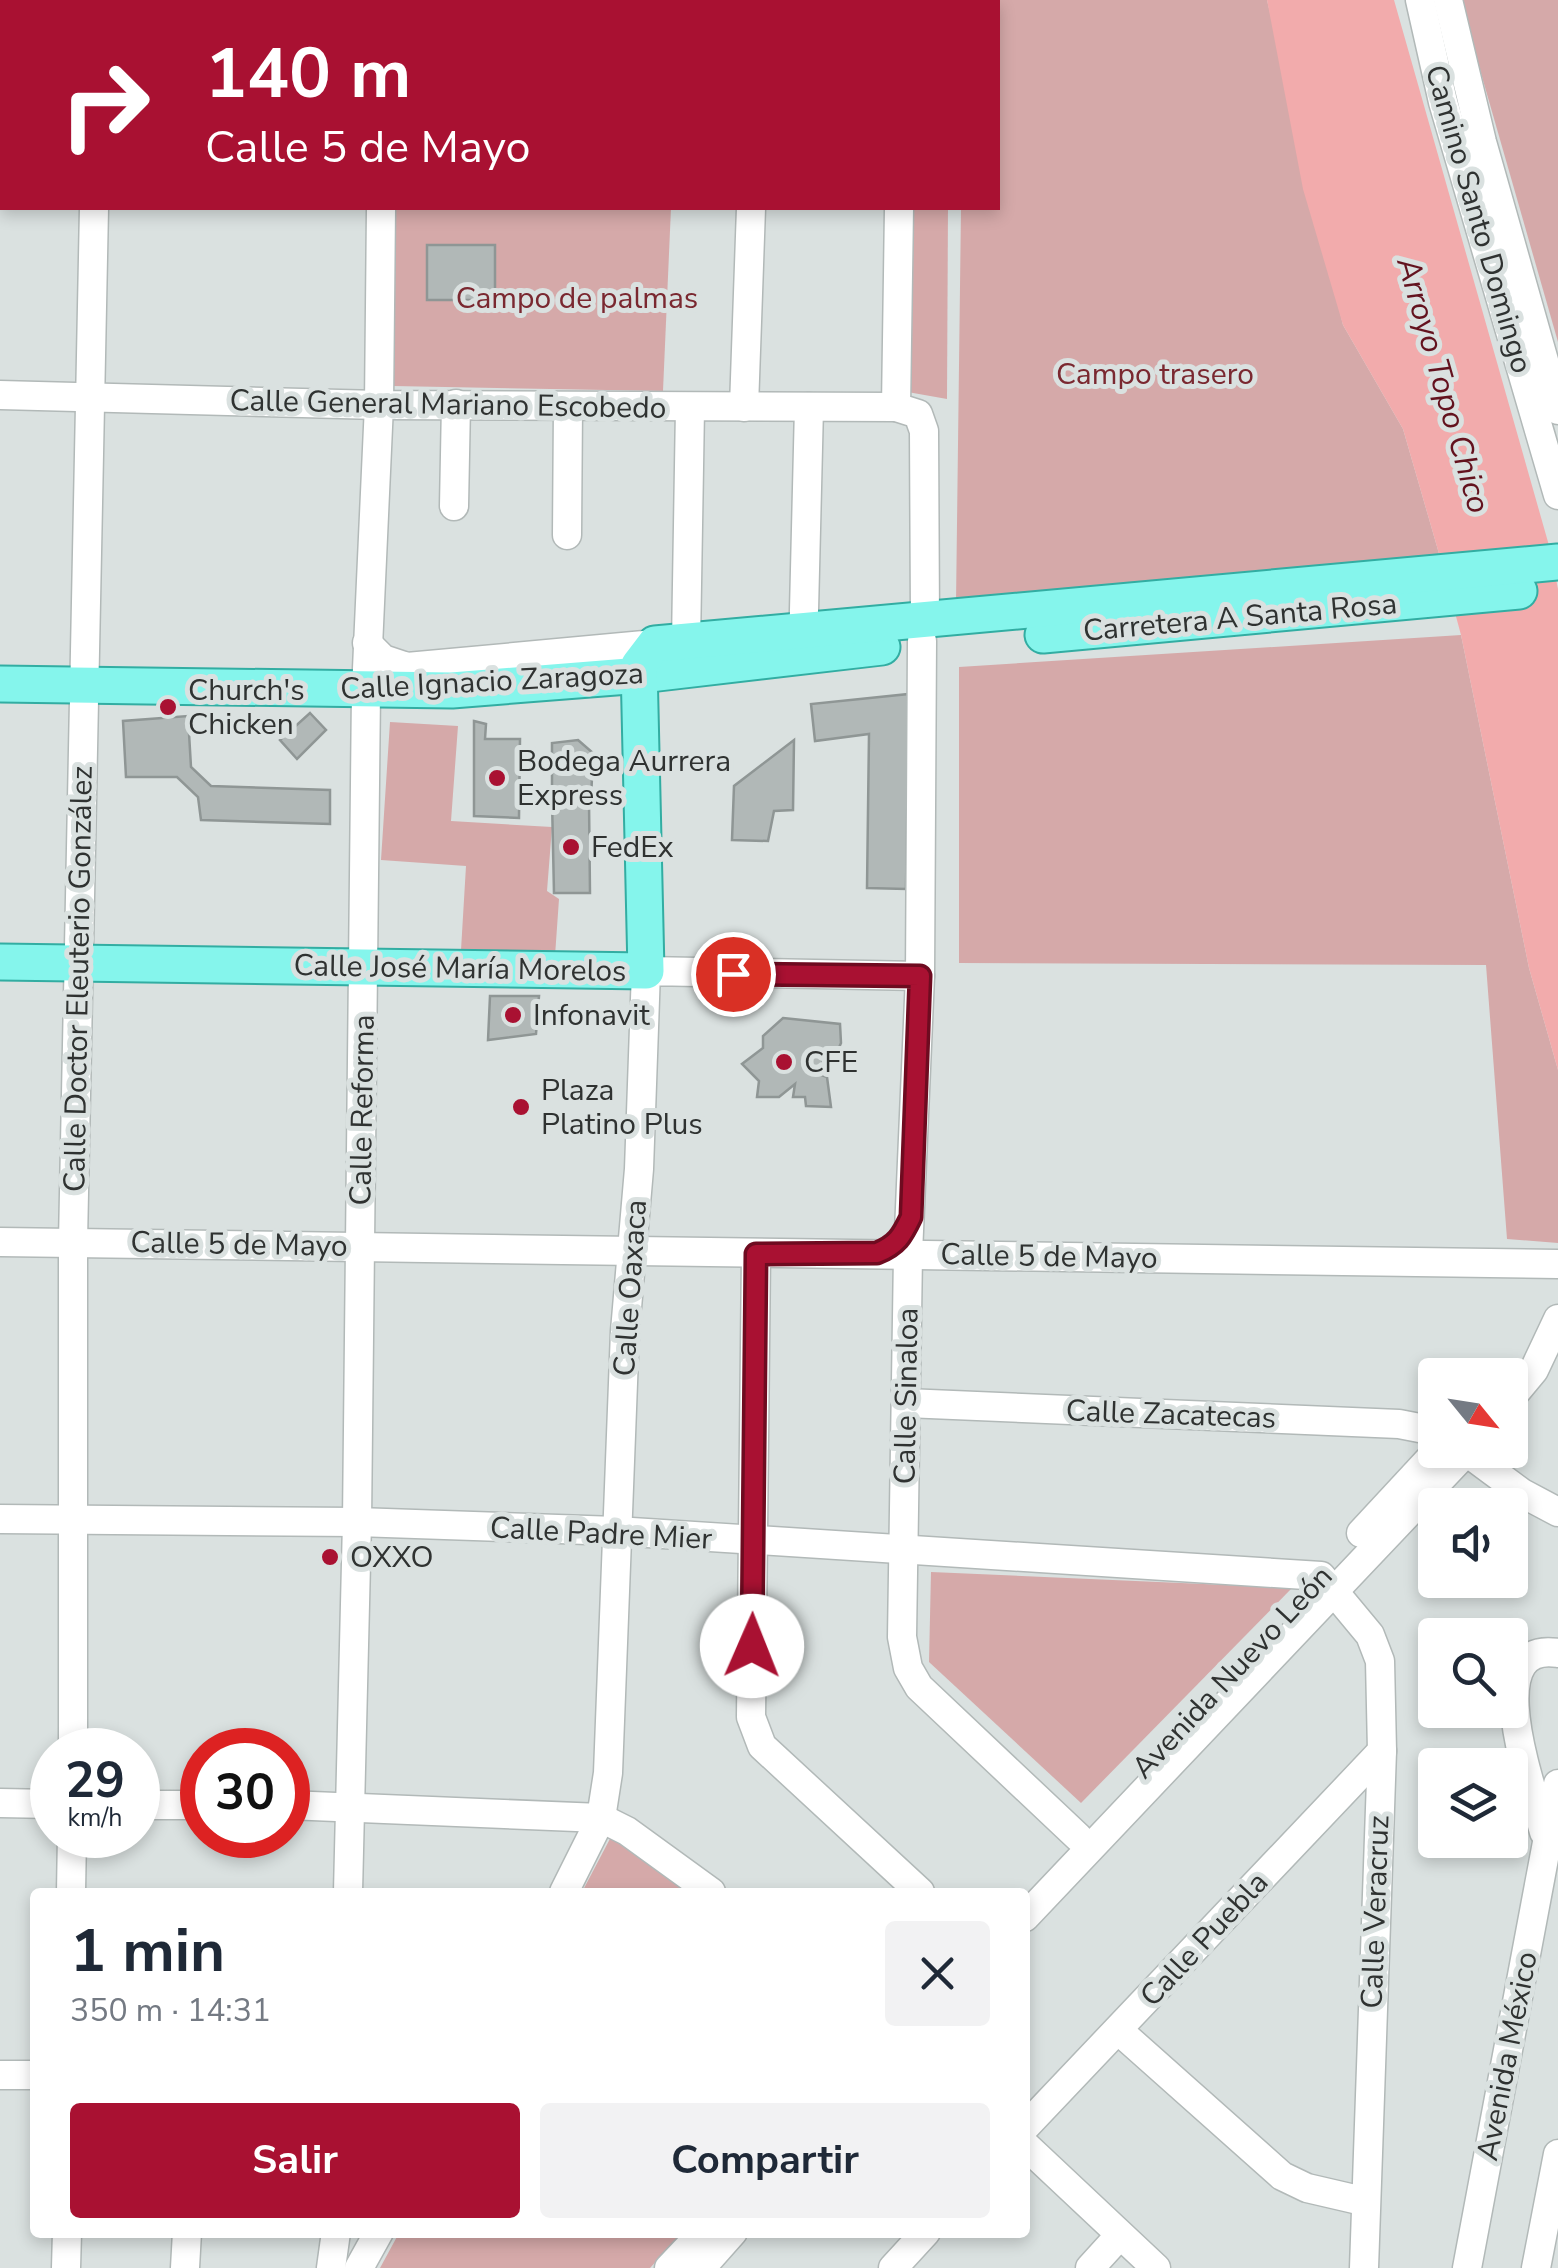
<!DOCTYPE html>
<html lang="es">
<head>
<meta charset="utf-8">
<style>
	:root { --surface:#fff; --page:#f2f2f3; --text:#1f2937; --muted:#747a83; --accent:#a91132 }
	body { margin:0; font-family:"Nunito Sans",sans-serif; background:var(--page); color:var(--text); height:100vh; display:flex; flex-direction:column; font-size:38px; white-space:nowrap }
	* { box-sizing:border-box; margin:0 }
	p { font-size:32px; color:var(--muted) }
	.icon { flex:none; width:55px; height:55px; fill:none; stroke:currentColor; stroke-width:2; stroke-linecap:round; stroke-linejoin:round }
	.map { position:relative; flex:1; overflow:hidden }
	.details { position:absolute; left:30px; top:1888px; width:1000px; height:350px; display:flex; flex-direction:column; background:var(--surface); border-radius:10px; box-shadow:0 5px 15px #0003 }
	.details>* { flex:none }
	.guide { position:absolute; left:0px; top:0px; width:1000px; height:210px; box-shadow:0 5px 15px #0003; background:#a91132; color:#fff; overflow:hidden }
	.needle { width:65px; rotate:120deg }
	.buttons { position:absolute; left:1418px; top:1358px; display:grid; gap:20px }
	.buttons a { display:grid; place-items:center; width:110px; height:110px; border-radius:10px; background:var(--surface); box-shadow:0 5px 15px #0003; font-size:50px }
	.speed { position:absolute; left:30px; top:1728px; display:flex; gap:20px; font-size:50px; font-weight:700; text-align:center }
	.speed>* { display:grid; place-content:center; width:130px; height:130px; border-radius:50%; background:var(--surface); box-shadow:0 5px 15px #0003; line-height:1 }
	.speed small { font-size:25px; font-weight:400 }
	.speed .limit { border:15px solid #d22; background:#fff; color:#111 }
	.pin { position:absolute; display:grid; place-items:center; width:85px; height:85px; color:#fff; margin:-42px; border:5px solid #fff; border-radius:50%; box-shadow:0 2px 10px #0007 }
	.me { position:absolute; width:110px; margin:-55px; rotate:1deg; stroke-linejoin:round; filter:drop-shadow(0 0 8px #0008) }
	.turn { display:flex; align-items:center; gap:35px; height:210px; padding:0 40px; font-size:45px }
	.turn .icon { width:130px; height:130px; stroke-width:2.5 }
	.turn b { display:block; font-size:70px; line-height:85px }
	.round { display:grid; place-items:center; flex:none; width:105px; height:105px; border-radius:10px; background:var(--page) }
	.overview { display:flex; align-items:center; justify-content:space-between; height:170px; padding:0 40px }
	h1 { font-size:60px; font-weight:700; line-height:75px }
	.action { display:flex; gap:20px; margin-top:auto; padding:20px 40px }
	.action a { flex:1; height:115px; border-radius:10px; background:var(--accent); color:#fff; font-size:40px; font-weight:700; line-height:115px; text-align:center }
	.action a+a { background:var(--page); color:var(--text) }
	.map>svg:first-child { display:block }
</style>
</head>
<body>
<div class="map">
<svg width="1558" height="2268" viewBox="0 0 1558 2268">
	<rect width="100%" height="100%" fill="#dae1e0"/>
	<g fill="#d5a9a9">
		<path d="M400,0H681L400,2Z"/>
		<path d="M964,0H1267L1343,325L1403,429L1440,557L956,603L961,208H998V2Z"/>
		<path d="M1460,0H1558V342Z"/>
		<path d="M396,208H671L663,391L393,386Z"/>
		<path d="M909,208H948L947,399L902,391Z"/>
		<path d="M1461,635L1529,968L1558,1070V1243L1507,1239L1486,965L959,963V667Z"/>
		<path d="M390,722L458,726L451,821L552,827L547,891L559,899L555,956L461,950L466,866L381,860Z"/>
		<path d="M931,1572L1292,1588L1081,1803L929,1662Z"/>
		<path d="M612,1835L697,1892H582Z"/>
		<path d="M399,2233V2232L682,2233L650,2268H380Z"/>
	</g>
	<path fill="#f2abac" d="M1267,0H1394L1550,549L1558,589V1070L1529,968L1461,635L1440,557L1403,429L1343,325L1303,189Z"/>
	<g fill="#b1b8b7" stroke="#8f9695" stroke-width="2.5">
		<rect x="427" y="245" width="68" height="55"/>
		<path d="M909,694L906,889L867,888L869,734L815,741L811,704Z"/>
		<path d="M310,713L326,730L297,759L280,740Z"/>
		<path d="M188,716L191,767L211,786L330,790V824L201,820L198,797L177,777H126L123,721Z"/>
		<path d="M474,721L486,724L485,739H520L519,818L474,816Z"/>
		<path d="M578,740L593,753L591,801L552,799V743Z"/>
		<path d="M794,740L793,810L774,811L768,841L732,840L734,786Z"/>
		<path d="M552,800L589,801L590,893H554Z"/>
		<path d="M490,996H539L536,1034L488,1040Z"/>
		<path d="M783,1018L840,1024L841,1043L834,1059H823L821,1075L827,1077L831,1107L806,1106L805,1097H793L795,1084L779,1097H757L759,1081L742,1064L763,1048V1036Z"/>
	</g>
	<g fill="none" stroke-linecap="round" stroke-linejoin="round">
		<g stroke="#b2b9b8" stroke-width="31">
			<g id="minor">
				<path d="M835,0L847,2"/>
				<path d="M1420,0L1443,102L1558,495"/>
				<path d="M1448,0L1482,142L1558,410"/>
				<path d="M98,2V0"/>
				<path d="M383,2V0"/>
				<path d="M758,2V0"/>
				<path d="M870,2V0"/>
				<path d="M0,114H2"/>
				<path d="M899,208L896,407L918,414L924,431L925,620"/>
				<path d="M0,395L379,405L896,407"/>
				<path d="M744,407L751,208"/>
				<path d="M454,506L456,404"/>
				<path d="M567,535L568,407"/>
				<path d="M922,641L920,976L908,1254L902,1637L908,1668L919,1687L1078,1837"/>
				<path d="M367,643L383,659L407,667L655,644"/>
				<path d="M686,643L690,408"/>
				<path d="M803,651L809,407"/>
				<path d="M0,1242L1558,1264"/>
				<path d="M756,1254L751,1717L762,1746L920,1892"/>
				<path d="M1510,1399L1534,1370L1558,1319"/>
				<path d="M906,1403L1399,1424L1435,1431"/>
				<path d="M1464,1450L1522,1493L1558,1512"/>
				<path d="M0,1519L357,1522L616,1531L1321,1576L1370,1635L1380,1661L1382,1751L1364,2268"/>
				<path d="M1361,1533L1438,1450"/>
				<path d="M73,1750V1242L94,208"/>
				<path d="M0,1803L52,1804"/>
				<path d="M138,1805H202"/>
				<path d="M288,1805L601,1818L627,1831L711,1892"/>
				<path d="M1544,1832C1533,1790 1476,1640 1558,1653"/>
				<path d="M71,1892L72,1835"/>
				<path d="M348,1892L357,1522L366,691L379,405L381,208"/>
				<path d="M564,1892L601,1818L608,1773L625,1331L639,1169L646,971L920,976"/>
				<path d="M1025,1917L1468,1450"/>
				<path d="M1118,2030L1282,2176L1307,2188L1363,2201"/>
				<path d="M0,2075H35"/>
				<path d="M1025,2127L1382,1751"/>
				<path d="M1025,2145L1156,2268"/>
				<path d="M66,2268L67,2232"/>
				<path d="M185,2268L187,2232"/>
				<path d="M331,2268L336,2232"/>
				<path d="M359,2268L379,2232"/>
				<path d="M669,2268L703,2232"/>
				<path d="M701,2268L733,2232"/>
				<path d="M893,2268L926,2232"/>
				<path d="M1090,2268L1120,2235"/>
				<path d="M1467,2268L1558,1784"/>
				<path d="M1536,2268L1558,2154"/>
			</g>
		</g>
		<g stroke="#32ada2" stroke-width="39">
			<g id="major">
				<path d="M1043,635L1519,591"/>
				<path d="M0,684L452,690L641,675L882,647"/>
				<path d="M0,962L646,971L639,665L655,644L1558,562"/>
			</g>
		</g>
		<use href="#minor" stroke="#fff" stroke-width="28"/>
		<use href="#major" stroke="#85f5ec" stroke-width="35"/>
	</g>
	<g fill="none" stroke-linecap="round" stroke-linejoin="round">
		<g stroke="#6e0b20" stroke-width="25">
			<path id="route" d="M733,974L920,976L911,1217C902,1236 897,1245 877,1253L756,1254L752,1646"/>
		</g>
		<use href="#route" stroke="#a91132" stroke-width="18"/>
	</g>
	<g fill="#a91132" stroke="#dae1e0" stroke-width="4">
		<circle cx="168" cy="707" r="10"/>
		<circle cx="497" cy="778" r="10"/>
		<circle cx="571" cy="847" r="10"/>
		<circle cx="513" cy="1015" r="10"/>
		<circle cx="784" cy="1062" r="10"/>
		<circle cx="521" cy="1107" r="10"/>
		<circle cx="330" cy="1557" r="10"/>
	</g>
	<g text-anchor="middle" stroke-width="10" stroke-linejoin="round" paint-order="stroke">
		<g font-size="30" fill="#2f3231" stroke="#dae1e0">
			<text transform="translate(1479 219) rotate(74)" y="10">Camino Santo Domingo</text>
			<text transform="translate(448 404) rotate(1)" y="10">Calle General Mariano Escobedo</text>
			<text transform="translate(1240 617) rotate(-5)" y="10">Carretera A Santa Rosa</text>
			<text transform="translate(492 681) rotate(-3)" y="10">Calle Ignacio Zaragoza</text>
			<text transform="translate(460 968) rotate(1)" y="10">Calle José María Morelos</text>
			<text transform="translate(78 979) rotate(-89)" y="10">Calle Doctor Eleuterio González</text>
			<text transform="translate(362 1110) rotate(-89)" y="10">Calle Reforma</text>
			<text transform="translate(239 1244) rotate(1)" y="10">Calle 5 de Mayo</text>
			<text transform="translate(1049 1256) rotate(1)" y="10">Calle 5 de Mayo</text>
			<text transform="translate(630 1288) rotate(-86)" y="10">Calle Oaxaca</text>
			<text transform="translate(906 1396) rotate(-89)" y="10">Calle Sinaloa</text>
			<text transform="translate(1171 1414) rotate(2)" y="10">Calle Zacatecas</text>
			<text transform="translate(601 1533) rotate(3)" y="10">Calle Padre Mier</text>
			<text transform="translate(1232 1672) rotate(-47)" y="10">Avenida Nuevo León</text>
			<text transform="translate(1375 1912) rotate(-88)" y="10">Calle Veracruz</text>
			<text transform="translate(1204 1939) rotate(-47)" y="10">Calle Puebla</text>
			<text transform="translate(1507 2056) rotate(-79)" y="10">Avenida México</text>
		</g>
		<g font-size="30" fill="#7a2830" stroke="#dae1e0">
			<text x="577" y="308">Campo de palmas</text>
			<text x="1155" y="384">Campo trasero</text>
		</g>
		<g font-size="30" fill="#2f3231" stroke="#dae1e0" text-anchor="start">
			<text x="188" y="700">Church's<tspan x="188" dy="34">Chicken</tspan></text>
			<text x="517" y="771">Bodega Aurrera<tspan x="517" dy="34">Express</tspan></text>
			<text x="591" y="857">FedEx</text>
			<text x="533" y="1025">Infonavit</text>
			<text x="804" y="1072">CFE</text>
			<text x="541" y="1100">Plaza<tspan x="541" dy="34">Platino Plus</tspan></text>
			<text x="350" y="1567">OXXO</text>
		</g>
		<g font-size="32" font-style="italic" fill="#63121e" stroke="#dae1e0">
			<text transform="translate(1444 385) rotate(74)" y="11">Arroyo Topo Chico</text>
		</g>
	</g>
</svg>
<div class="buttons">
<a><svg class="needle" viewBox="-14 -14 28 28"><path d="M0-13l5 13h-10z" fill="#e53935"/><path d="M0 13l5-13h-10z" fill="#747a83"/></svg></a>
<a><svg class="icon" aria-label="sound" viewBox="0 0 24 24"><path d="M4 9h4l5-4v14l-5-4H4zM17 9q2 3 0 6"/></svg></a>
<a><svg class="icon" aria-label="search" viewBox="0 0 24 24"><circle cx="10" cy="10" r="6"/><path d="M15 15l6 6"/></svg></a>
<a><svg class="icon" aria-label="layers" viewBox="0 0 24 24"><path d="M12 4l9 5-9 5-9-5zM3 14l9 5 9-5"/></svg></a>
</div>
<div class="speed"><div>29<small>km/h</small></div><div class="limit">30</div></div>
<div class="pin" style="left:733px;top:974px;background:#d93025"><svg class="icon" aria-label="arrive" viewBox="0 0 24 24"><path d="M6 21V4h12l-3 4 3 4H6"/></svg></div>
<svg class="me" style="left:752px;top:1646px" viewBox="-20 -20 40 40"><circle r="19" fill="#fff"/><path d="M0-13L10 11 0 6-10 11z" fill="#a91132"/></svg>
<div class="guide">
<div class="turn"><svg class="icon" aria-label="right" viewBox="0 0 24 24"><path d="M7 20v-9h11M14 6l5 5-5 5"/></svg><div><b>140 m</b>Calle 5 de Mayo</div></div>
</div>
<section class="details">
<div class="overview"><div><h1>1 min</h1><p>350 m · 14:31</p></div><a class="round"><svg class="icon" aria-label="close" viewBox="0 0 24 24"><path d="M6 6l12 12M18 6L6 18"/></svg></a></div>
<div class="action"><a>Salir</a><a>Compartir</a></div>
</section>
</div>
</body>
</html>
